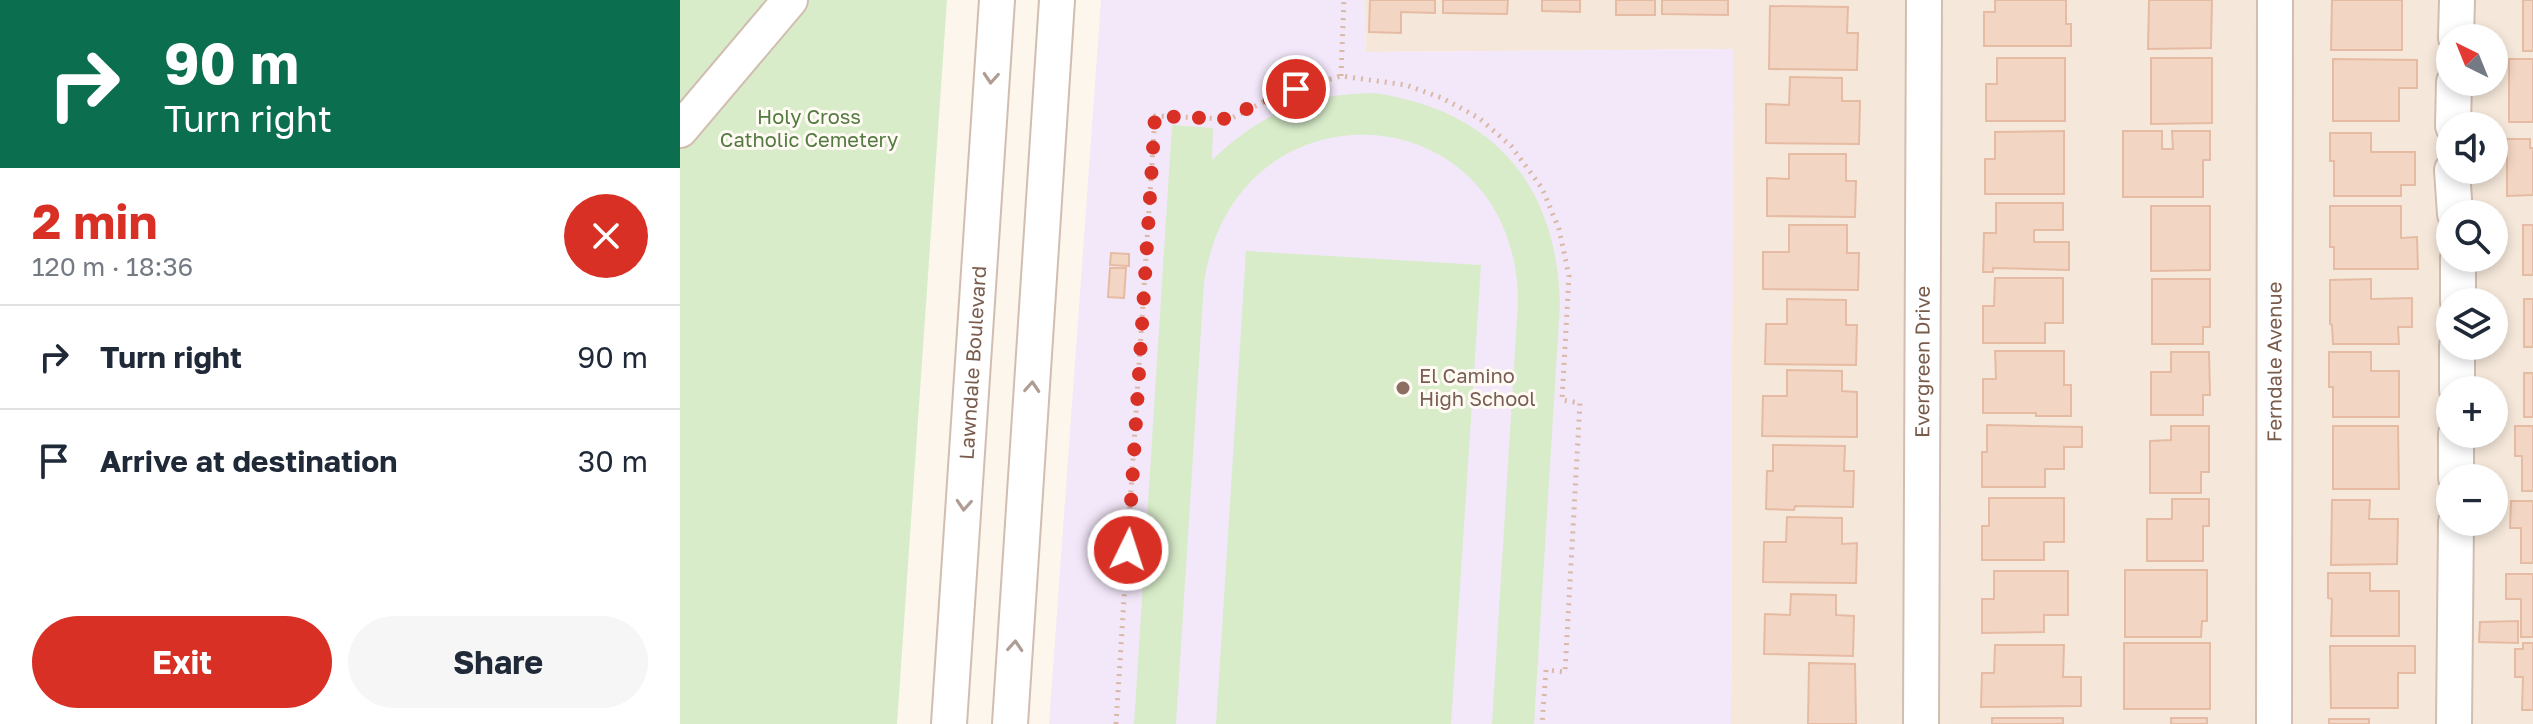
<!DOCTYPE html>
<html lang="en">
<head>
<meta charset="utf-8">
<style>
	:root { --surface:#fff; --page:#f6f6f7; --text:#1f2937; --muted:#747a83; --line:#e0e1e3; --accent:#d93025 }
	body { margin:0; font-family:"Golos Text",sans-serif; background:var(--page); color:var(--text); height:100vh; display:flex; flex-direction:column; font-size:30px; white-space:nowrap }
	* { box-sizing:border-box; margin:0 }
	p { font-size:26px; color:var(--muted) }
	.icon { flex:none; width:44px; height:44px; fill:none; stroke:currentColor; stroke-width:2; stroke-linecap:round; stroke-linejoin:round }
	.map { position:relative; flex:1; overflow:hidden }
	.panel { display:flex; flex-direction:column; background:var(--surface); width:680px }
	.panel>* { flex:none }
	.top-card { background:#0b6e4f; color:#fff; overflow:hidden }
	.needle { width:52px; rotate:317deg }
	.controls { position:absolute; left:1756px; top:24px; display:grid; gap:16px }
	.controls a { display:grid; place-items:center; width:72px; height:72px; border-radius:50%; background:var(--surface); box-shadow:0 4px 12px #0003; font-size:40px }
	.pin { position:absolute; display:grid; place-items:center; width:68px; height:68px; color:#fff; margin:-34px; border:4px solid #fff; border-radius:50%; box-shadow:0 2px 8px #0007 }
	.me { position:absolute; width:88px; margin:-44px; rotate:4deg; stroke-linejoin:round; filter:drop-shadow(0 0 6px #0008) }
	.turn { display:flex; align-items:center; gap:28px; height:168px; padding:0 32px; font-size:36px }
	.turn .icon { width:104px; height:104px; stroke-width:2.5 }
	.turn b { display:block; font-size:56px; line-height:68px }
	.round { display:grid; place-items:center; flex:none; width:84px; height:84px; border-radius:42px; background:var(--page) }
	.summary { display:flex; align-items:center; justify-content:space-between; height:136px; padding:0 32px }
	h1 { font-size:48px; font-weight:700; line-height:60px; color:var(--accent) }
	.button { display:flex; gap:16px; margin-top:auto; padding:16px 32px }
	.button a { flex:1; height:92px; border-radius:48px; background:var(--accent); color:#fff; font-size:32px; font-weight:700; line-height:92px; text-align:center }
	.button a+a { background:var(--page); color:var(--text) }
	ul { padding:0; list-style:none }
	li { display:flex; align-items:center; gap:24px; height:104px; padding:0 32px; border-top:2px solid var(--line) }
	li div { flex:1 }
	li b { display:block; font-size:30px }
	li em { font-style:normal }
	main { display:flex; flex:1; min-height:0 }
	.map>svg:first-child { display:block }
</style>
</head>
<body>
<main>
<section class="panel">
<div class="top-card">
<div class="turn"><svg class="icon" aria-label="right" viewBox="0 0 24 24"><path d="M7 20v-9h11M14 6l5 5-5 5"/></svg><div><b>90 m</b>Turn right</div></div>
</div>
<div class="summary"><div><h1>2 min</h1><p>120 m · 18:36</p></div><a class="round" style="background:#d93025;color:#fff"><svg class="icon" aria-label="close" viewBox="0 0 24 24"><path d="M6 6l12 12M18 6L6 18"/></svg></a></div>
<ul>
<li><svg class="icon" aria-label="right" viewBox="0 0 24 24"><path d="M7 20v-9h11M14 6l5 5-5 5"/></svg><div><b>Turn right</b></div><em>90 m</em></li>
<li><svg class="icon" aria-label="arrive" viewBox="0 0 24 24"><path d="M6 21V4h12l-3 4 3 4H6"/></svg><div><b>Arrive at destination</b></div><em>30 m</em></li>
</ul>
<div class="button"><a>Exit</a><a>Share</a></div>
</section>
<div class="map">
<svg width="1853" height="724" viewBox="0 0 1853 724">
	<rect width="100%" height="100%" fill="#fdf6ec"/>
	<path fill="#f5e8da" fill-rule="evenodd" d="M684,0H1853V724H1051L1053,49L686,52ZM1770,38H1814V82H1770ZM1770,126H1814V170H1770ZM1770,214H1814V258H1770ZM1770,302H1814V346H1770ZM1770,390H1814V434H1770ZM1770,478H1814V522H1770Z"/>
	<path fill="#f3e8fa" d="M421,0H684L686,52L1053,49L1051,724H369Z"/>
	<g fill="#d8ecc9">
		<path d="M0,0H267L217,724H0Z"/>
		<path d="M694,93C813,110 877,184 880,304L854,724H812L838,302C837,91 554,74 524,283L496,724H454L492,125L533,128L532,160C582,113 625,94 694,93Z"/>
		<path d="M566,251L801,265L771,724H536Z"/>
	</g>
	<g fill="#f3d5c3" stroke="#e6bba3" stroke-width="2">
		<path d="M690,0H755V13L721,12V33L689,32Z"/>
		<path d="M763,0H828L827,14L763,13Z"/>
		<path d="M862,0H900V12L862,11Z"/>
		<rect x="936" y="0" width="39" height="15"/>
		<path d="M982,0H1048V15L982,14Z"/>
		<path d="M1315,0H1386V24H1391V46H1304V12H1315Z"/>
		<path d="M1469,0H1532L1531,48L1468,49Z"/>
		<path d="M1652,0H1722V50H1651Z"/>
		<rect x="1843" y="0" width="10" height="51"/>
		<path d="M1090,6L1168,7L1167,33H1178L1177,70L1089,69Z"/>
		<path d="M1317,58H1385V121H1306V84H1317Z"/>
		<path d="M1471,58H1532V123L1471,124Z"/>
		<path d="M1653,59L1737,60V88H1719V121H1653Z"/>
		<rect x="1829" y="59" width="24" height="63"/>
		<path d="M1110,77L1162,78V101H1180L1179,144L1086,143V104L1109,105Z"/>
		<path d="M1384,131V194H1305V159H1315V132Z"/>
		<path d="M1443,131H1482V149H1493L1492,131H1530V160H1523V197H1443Z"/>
		<path d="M1650,133H1691V152H1735V185H1721V196H1654V161H1650Z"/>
		<path d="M1827,139H1850V148H1853V195L1827,196Z"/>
		<path d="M1109,154H1166V181H1176L1175,217L1087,216V178L1109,179Z"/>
		<path d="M1316,203H1383V230H1354V242H1389V270L1313,268V272H1303L1304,233H1316Z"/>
		<path d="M1471,206H1530V270L1471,271Z"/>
		<path d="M1650,206H1721V238L1737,237L1738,269H1654V247H1650Z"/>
		<path d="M1109,225H1167V253H1179L1178,290L1083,289V252H1109Z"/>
		<rect x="1843" y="225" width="10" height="50"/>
		<path d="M431,253L449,254V266L430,265Z"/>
		<path d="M430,268H446L444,298L428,297Z"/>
		<path d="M1315,278H1383V323H1365V343H1303V306H1314Z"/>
		<path d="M1472,279H1530V327H1523V344H1472Z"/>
		<path d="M1691,279V299L1732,298V327H1718L1719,344H1653L1652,325L1650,324V280Z"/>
		<path d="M1107,299L1166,300V325H1177L1176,365L1085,364L1086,324H1107Z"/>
		<rect x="1844" y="299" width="9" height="48"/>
		<path d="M1315,351H1384V385H1391V416H1356V413H1303V379H1316Z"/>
		<path d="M1491,352H1529L1530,395H1523V415H1471V372H1491Z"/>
		<path d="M1649,352H1691V371H1719V417H1653V387H1649Z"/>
		<path d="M1107,370L1162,371V391L1177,392V437L1082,436L1083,396H1107Z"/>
		<rect x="1844" y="373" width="9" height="44"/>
		<path d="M1307,425L1402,427V447H1384V469H1365V487H1302V452H1307Z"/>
		<path d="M1491,426H1529V472H1521V493H1470V441L1491,440Z"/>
		<path d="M1653,426H1718L1719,489H1653Z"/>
		<path d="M1835,426H1853V491H1842V456H1835Z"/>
		<path d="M1093,445L1165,446L1164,471H1174L1173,507L1115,506L1114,510L1086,509L1087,471H1093Z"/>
		<path d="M1309,498H1384V542H1364V560H1302V526H1309Z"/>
		<path d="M1492,499H1529V526H1523V561H1467V519H1492Z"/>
		<path d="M1652,500H1690L1689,519H1718L1717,564L1651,565Z"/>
		<path d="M1831,501H1853V563H1841V528H1830Z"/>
		<path d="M1107,517L1162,518V544L1177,543L1176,583L1083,582L1084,542H1106Z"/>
		<path d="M1445,570H1527V621H1522L1521,637H1445Z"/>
		<path d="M1314,571H1388V615H1364V632L1302,633V599H1314Z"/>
		<path d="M1648,573H1690V591H1719V636H1651L1652,599L1648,598Z"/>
		<path d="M1826,574H1853V637H1841V599H1826Z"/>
		<path d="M1111,594L1156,595V615L1174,616L1173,656L1084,654L1085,614L1110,615Z"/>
		<path d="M1838,621V643L1799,642L1800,622Z"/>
		<rect x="1444" y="643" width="86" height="66"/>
		<path d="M1843,643H1853V710H1842L1843,677H1835V649H1843Z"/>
		<path d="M1315,645H1384L1383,677H1401V706L1301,707L1302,673H1314Z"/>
		<path d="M1650,646H1735V673H1718V708H1651Z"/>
		<path d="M1129,663L1175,664L1176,724H1128Z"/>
		<rect x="1312" y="718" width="71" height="6"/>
		<rect x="1491" y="718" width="36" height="6"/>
		<rect x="1649" y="719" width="40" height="5"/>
	</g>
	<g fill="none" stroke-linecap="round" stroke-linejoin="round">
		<g stroke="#d1beb0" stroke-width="38">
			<g id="minor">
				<path d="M1776,38L1777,0"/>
				<path d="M1773,126L1774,82"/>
				<path d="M0,130L110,0"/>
				<path d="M1772,170L1775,214"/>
				<path d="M1778,258V302"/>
				<path d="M1777,390V346"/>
				<path d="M1776,478V434"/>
				<path id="s1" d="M269,724L317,0"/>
				<path d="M330,724L377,0"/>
				<path id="s2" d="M1241,724L1244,0"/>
				<path id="s3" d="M1594,724L1595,0"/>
				<path d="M1774,724L1776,522"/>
			</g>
		</g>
		<g stroke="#d9b8a5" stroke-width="5" stroke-dasharray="2 6" stroke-linecap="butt">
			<path d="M661,76L664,0"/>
			<path d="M436,724L475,116L550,119L599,94L661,76L726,85L762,98L799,118L831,146L862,188L879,229L889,276L882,400L900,403L885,672L866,670L862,724"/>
		</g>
		<use href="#minor" stroke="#fff" stroke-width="34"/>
	</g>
	<defs><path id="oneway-chevron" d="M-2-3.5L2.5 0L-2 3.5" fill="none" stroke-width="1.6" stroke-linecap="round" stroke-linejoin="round" transform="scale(2)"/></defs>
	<g stroke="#af9d94">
		<use href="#oneway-chevron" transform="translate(311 78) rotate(94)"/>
		<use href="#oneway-chevron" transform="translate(352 387) rotate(-86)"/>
		<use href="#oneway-chevron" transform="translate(284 505) rotate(94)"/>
		<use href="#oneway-chevron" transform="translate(335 646) rotate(-86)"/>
	</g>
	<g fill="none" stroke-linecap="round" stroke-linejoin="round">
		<path stroke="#d93025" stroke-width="14" stroke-dasharray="0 25.2" d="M448,550L475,116L550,119L570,107L616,89"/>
	</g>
	<circle fill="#8d6e63" stroke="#fffaf3" stroke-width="3" cx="723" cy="388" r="8"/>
	<g text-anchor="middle" stroke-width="6" stroke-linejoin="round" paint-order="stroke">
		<g font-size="20" fill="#537a41" stroke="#fffaf3">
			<text x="129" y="124">Holy Cross<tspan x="129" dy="23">Catholic Cemetery</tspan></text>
		</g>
		<g font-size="20" fill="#7a5c4d" stroke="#fffaf3">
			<text dy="7" stroke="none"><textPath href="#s1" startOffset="362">Lawndale Boulevard</textPath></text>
			<text dy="7" stroke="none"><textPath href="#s2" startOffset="362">Evergreen Drive</textPath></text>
			<text dy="7" stroke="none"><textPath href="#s3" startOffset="362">Ferndale Avenue</textPath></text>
		</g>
		<g font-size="20" fill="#785e54" stroke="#fffaf3" text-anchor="start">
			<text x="739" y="383">El Camino<tspan x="739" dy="23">High School</tspan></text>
		</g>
	</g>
</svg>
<div class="controls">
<a><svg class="needle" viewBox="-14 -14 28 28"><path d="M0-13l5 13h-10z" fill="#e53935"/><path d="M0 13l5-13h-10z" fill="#747a83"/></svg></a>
<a><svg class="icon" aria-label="sound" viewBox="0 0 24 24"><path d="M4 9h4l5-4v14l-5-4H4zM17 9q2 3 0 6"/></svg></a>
<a><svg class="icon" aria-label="search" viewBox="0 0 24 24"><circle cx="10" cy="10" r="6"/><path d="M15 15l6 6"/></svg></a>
<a><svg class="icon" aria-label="layers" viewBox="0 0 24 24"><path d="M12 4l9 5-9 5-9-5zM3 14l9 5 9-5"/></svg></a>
<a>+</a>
<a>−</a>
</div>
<div class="pin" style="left:616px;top:89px;background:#d93025"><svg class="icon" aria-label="arrive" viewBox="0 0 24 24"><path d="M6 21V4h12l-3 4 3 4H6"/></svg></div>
<svg class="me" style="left:448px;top:550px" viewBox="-20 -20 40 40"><circle r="17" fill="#d93025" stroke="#fff" stroke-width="3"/><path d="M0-11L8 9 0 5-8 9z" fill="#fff"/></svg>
</div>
</main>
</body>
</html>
